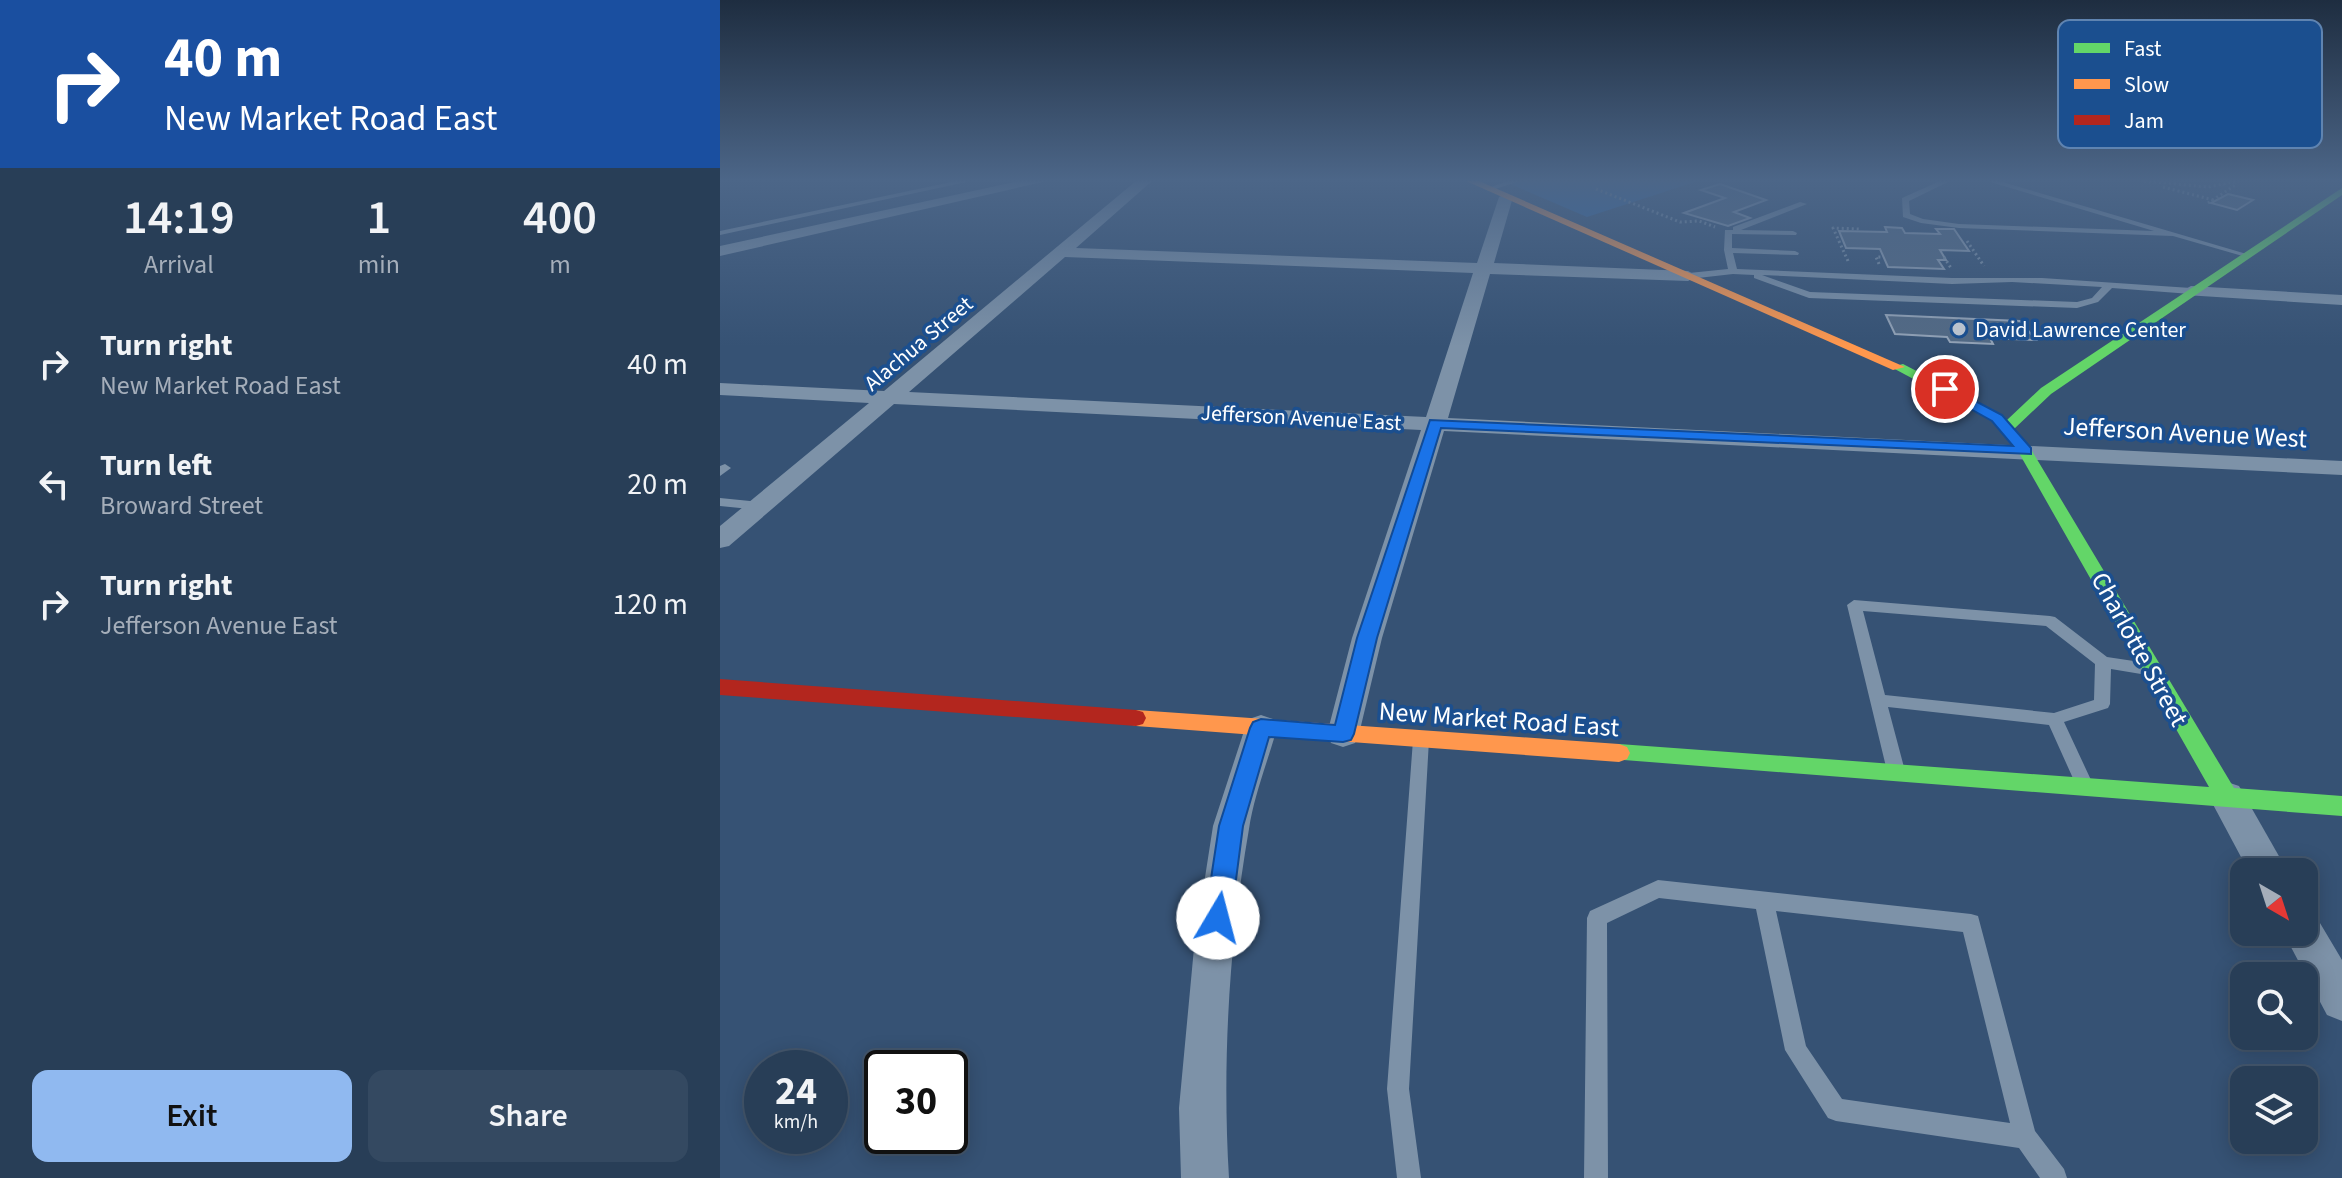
<!DOCTYPE html>
<html lang="en">
<head>
<meta charset="utf-8">
<style>
	:root { --surface:#283e57; --page:#344961; --text:#f1f3f6; --muted:#a5aeba; --line:#44576d; --accent:#90b9f0 }
	body { margin:0; font-family:"Source Sans 3",sans-serif; background:var(--page); color:var(--text); height:100vh; display:flex; flex-direction:column; font-size:30px; white-space:nowrap }
	* { box-sizing:border-box; margin:0 }
	p { font-size:26px; color:var(--muted) }
	.icon { flex:none; width:44px; height:44px; fill:none; stroke:currentColor; stroke-width:2; stroke-linecap:round; stroke-linejoin:round }
	.map { position:relative; flex:1; overflow:hidden }
	.panel { display:flex; flex-direction:column; background:var(--surface); width:720px }
	.panel>* { flex:none }
	.hud { background:#1a4fa0; color:#fff; overflow:hidden }
	.needle { width:52px; rotate:141deg }
	.tools { position:absolute; left:1510px; top:858px; display:grid; gap:16px }
	.tools a { display:grid; place-items:center; width:88px; height:88px; border-radius:16px; background:var(--surface); box-shadow:0 4px 20px #0003,0 0 0 2px var(--line); font-size:40px }
	.speed { position:absolute; left:24px; top:1050px; display:flex; gap:16px; font-size:40px; font-weight:700; text-align:center }
	.speed>* { display:grid; place-content:center; width:104px; height:104px; border-radius:50%; background:var(--surface); box-shadow:0 4px 20px #0003,0 0 0 2px var(--line); line-height:1 }
	.speed small { font-size:20px; font-weight:400 }
	.speed .limit { border:4px solid #111; border-radius:12px; background:#fff; color:#111 }
	.pin { position:absolute; display:grid; place-items:center; width:68px; height:68px; color:#fff; margin:-34px; border:4px solid #fff; border-radius:50%; box-shadow:0 2px 8px #0007 }
	.me { position:absolute; width:88px; margin:-44px; rotate:8deg; stroke-linejoin:round; filter:drop-shadow(0 0 6px #0008) }
	.turn { display:flex; align-items:center; gap:28px; height:168px; padding:0 32px; font-size:36px }
	.turn .icon { width:104px; height:104px; stroke-width:2.5 }
	.turn b { display:block; font-size:56px; line-height:68px }
	.eta { display:flex; justify-content:space-evenly; align-items:center; height:136px; text-align:center }
	.eta b { font-size:48px; font-weight:600; line-height:56px }
	.button { display:flex; gap:16px; margin-top:auto; padding:16px 32px }
	.button a { flex:1; height:92px; border-radius:16px; background:var(--accent); color:#111; font-size:32px; font-weight:600; line-height:92px; text-align:center }
	.button a+a { background:var(--page); color:var(--text) }
	ul { padding:0; list-style:none }
	li { display:flex; align-items:center; gap:24px; height:120px; padding:0 32px }
	li div { flex:1 }
	li b { display:block; font-size:30px }
	li em { font-style:normal }
	main { display:flex; flex:1; min-height:0 }
	.map>svg:first-child { display:block }
</style>
</head>
<body>
<main>
<section class="panel">
<div class="hud">
<div class="turn"><svg class="icon" aria-label="right" viewBox="0 0 24 24"><path d="M7 20v-9h11M14 6l5 5-5 5"/></svg><div><b>40 m</b>New Market Road East</div></div>
</div>
<div class="eta">
<div><b>14:19</b><p>Arrival</p></div>
<div><b>1</b><p>min</p></div>
<div><b>400</b><p>m</p></div>
</div>
<ul>
<li><svg class="icon" aria-label="right" viewBox="0 0 24 24"><path d="M7 20v-9h11M14 6l5 5-5 5"/></svg><div><b>Turn right</b><p>New Market Road East</p></div><em>40 m</em></li>
<li><svg class="icon" aria-label="left" viewBox="0 0 24 24"><path d="M17 20v-9H6M10 6l-5 5 5 5"/></svg><div><b>Turn left</b><p>Broward Street</p></div><em>20 m</em></li>
<li><svg class="icon" aria-label="right" viewBox="0 0 24 24"><path d="M7 20v-9h11M14 6l5 5-5 5"/></svg><div><b>Turn right</b><p>Jefferson Avenue East</p></div><em>120 m</em></li>
</ul>
<div class="button"><a>Exit</a><a>Share</a></div>
</section>
<div class="map">
<svg width="1622" height="1178" viewBox="0 0 1622 1178">
	<rect width="100%" height="100%" fill="#365274"/>
	<path fill="#2f66a5" d="M783,181H978L867,217Z"/>
	<g fill="#526984" stroke="#92a2b6" stroke-width="2">
		<path d="M1000,184L1046,200L1014,212L1030,218L1008,226L964,213L1005,198L981,190Z"/>
		<path d="M1508,194L1533,200L1517,210L1491,203Z"/>
		<path d="M1165,227L1182,228L1185,233L1220,234L1216,229H1234L1249,251L1220,250L1226,260H1218L1224,269L1168,267L1160,249L1126,248L1119,231L1167,232Z"/>
		<path d="M1166,315L1300,321L1316,340L1270,338L1273,344L1230,342L1227,337L1175,334Z"/>
	</g>
	<g fill="none" stroke-linecap="round" stroke-linejoin="round">
		<g stroke="#7d92a8" stroke-width="3" stroke-dasharray="2 3" stroke-linecap="butt">
			<path d="M1424,181L1488,187L1519,181"/>
			<path d="M1443,187L1493,200"/>
			<path d="M876,189L960,222L979,221L995,227"/>
			<path d="M1488,203L1517,184"/>
			<path d="M1247,241L1264,266"/>
			<path d="M1224,257L1231,268"/>
			<path d="M1128,261L1113,228L1139,229"/>
			<path d="M1159,264L1156,257H1163"/>
		</g>
		<g fill="#7d92a8" fill-rule="evenodd">
			<path d="M236,181H251L0,235V231Z"/>
			<path d="M788,181H800L769,191L765,189Z"/>
			<path d="M1220,181H1230L1189,201L1190,214L1203,219L1239,224L1434,231L1267,181H1279L1530,255L1526,257L1453,236L1239,228L1201,223L1183,217L1182,198Z"/>
			<path d="M1080,202L1087,204L1021,230L1073,231L1077,233L1076,235L1012,234V248L1075,251L1079,253L1078,255L1013,253L1017,269L1232,278H1322L1471,288L1475,291L1471,294L1392,288L1378,302L1357,308L1089,298L1034,278V275L1013,274L969,279L965,276L969,273L1008,269L1004,250L1005,230H1013V227ZM1042,275L1232,284L1292,282L1382,287L1372,298L1357,302L1090,292Z"/>
			<path d="M5,464L11,468L0,476V466Z"/>
			<path d="M0,498L40,502L46,506L40,510L0,506Z"/>
			<path d="M1134,600L1330,616L1335,617L1387,657L1427,663L1432,665L1435,669L1432,673L1427,675L1391,669L1390,704L1388,708L1344,722L1371,780L1368,785L1362,787L1356,785L1329,725L1168,707L1185,771L1182,776L1176,778L1170,776L1167,771L1127,605ZM1143,611L1326,626L1375,664L1374,700L1334,713L1165,695Z"/>
			<path d="M701,733L707,735L709,740L689,1089L701,1178H677L667,1089L693,740L695,735Z"/>
			<path d="M938,880L1251,914L1258,916L1315,1131L1344,1169L1347,1178H1320L1299,1148L1116,1121L1108,1118L1065,1050L1036,909L939,898L887,923L888,1178H864L867,918L870,911ZM1056,911L1243,932L1290,1123L1122,1099L1086,1046Z"/>
		</g>
		<g fill="#7d92a8" fill-rule="evenodd">
			<path d="M299,181H327L0,256V246Z"/>
			<path d="M416,181H432L356,248L757,263L779,197L786,193L793,197L774,263L968,271L977,276L968,281L770,274L728,418L1622,461V475L724,431L662,638L639,734L635,743L623,747L611,743L607,734L632,638L701,430L174,404L9,546L0,548V526L149,403L0,395V383L164,391ZM345,257L753,273L706,417L189,392Z"/>
			<path d="M1471,286L1622,295V305L1465,295L1462,291Z"/>
			<path d="M541,715L553,719L557,728C548,761 534,795 529,829C509,943 502,1063 509,1178H461L459,1108L474,948L493,826L525,728L529,719Z"/>
			<path d="M1507,782L1519,786L1568,872H1529L1489,797L1495,786Z"/>
			<path d="M1584,913L1597,918L1622,960V1021L1607,1015L1563,932H1584Z"/>
		</g>
		<path fill="#63d668" fill-rule="evenodd" d="M1622,188V195L1331,394L1294,429L1312,451L1514,788L1622,796V816L891,759L888,753L891,747L899,744L1489,787L1299,453L1272,421L1171,367L1183,364L1282,415L1287,420L1321,388Z"/>
		<g fill="#ff974d" fill-rule="evenodd">
			<path d="M746,181H759L1185,367L1173,370Z"/>
			<path d="M416,710L899,744L907,747L910,753L907,759L899,762L416,726L409,724L406,718L409,712Z"/>
		</g>
		<path fill="#b3261e" fill-rule="evenodd" d="M0,679L416,710L423,712L426,718L423,724L416,726L0,695Z"/>
	</g>
	<linearGradient id="sky" x2="0" y2="1"><stop stop-color="#1e2d40"/><stop offset="0.52" stop-color="#4c6688"/><stop offset="1" stop-color="#4c6688" stop-opacity="0"/></linearGradient>
	<rect width="1622" height="346" fill="url(#sky)"/>
	<path fill="#1a73e8" stroke="#114b97" stroke-width="2" d="M1225,385L1282,415L1311,448V454L721,428L657,638L634,734L631,740L623,742L549,737L523,826L511,918L507,926L498,930L489,926L485,918L499,826L530,728L533,722L541,719L615,725L637,638L710,420L1293,446L1272,421L1220,392V386Z"/>
	<circle fill="#b9c2ce" stroke="#1b4f8f" stroke-width="3" cx="1239" cy="329" r="8"/>
	<g text-anchor="middle" stroke-width="7" stroke-linejoin="round" paint-order="stroke">
		<g font-size="22" fill="#fff" stroke="#1b4f8f" text-anchor="start">
			<text x="1255" y="337">David Lawrence Center</text>
		</g>
		<g font-size="22" fill="#fff" stroke="#1b4f8f">
			<text transform="translate(198 343) rotate(-40)" y="8">Alachua Street</text>
			<text transform="translate(581 417) rotate(3)" y="8">Jefferson Avenue East</text>
		</g>
		<g font-size="26" fill="#fff" stroke="#1b4f8f">
			<text transform="translate(1465 432) rotate(3)" y="9">Jefferson Avenue West</text>
			<text transform="translate(1420 649) rotate(61)" y="9">Charlotte Street</text>
			<text transform="translate(779 719) rotate(4)" y="9">New Market Road East</text>
		</g>
	</g>
	<rect x="1338" y="20" width="264" height="128" rx="12" fill="#1b4f8f" stroke="#5f84b1" stroke-width="2"/>
	<rect x="1354" y="43" width="36" height="10" fill="#63d668"/>
	<rect x="1354" y="79" width="36" height="10" fill="#ff974d"/>
	<rect x="1354" y="115" width="36" height="10" fill="#b3261e"/>
	<g font-size="22" fill="#fff">
		<text x="1404" y="56">Fast</text>
		<text x="1404" y="92">Slow</text>
		<text x="1404" y="128">Jam</text>
	</g>
</svg>
<div class="tools">
<a><svg class="needle" viewBox="-14 -14 28 28"><path d="M0-13l5 13h-10z" fill="#e53935"/><path d="M0 13l5-13h-10z" fill="#a5aeba"/></svg></a>
<a><svg class="icon" aria-label="search" viewBox="0 0 24 24"><circle cx="10" cy="10" r="6"/><path d="M15 15l6 6"/></svg></a>
<a><svg class="icon" aria-label="layers" viewBox="0 0 24 24"><path d="M12 4l9 5-9 5-9-5zM3 14l9 5 9-5"/></svg></a>
</div>
<div class="speed"><div>24<small>km/h</small></div><div class="limit">30</div></div>
<div class="pin" style="left:1225px;top:389px;background:#d93025"><svg class="icon" aria-label="arrive" viewBox="0 0 24 24"><path d="M6 21V4h12l-3 4 3 4H6"/></svg></div>
<svg class="me" style="left:498px;top:918px" viewBox="-20 -20 40 40"><circle r="19" fill="#fff"/><path d="M0-13L10 11 0 6-10 11z" fill="#1a73e8"/></svg>
</div>
</main>
</body>
</html>
